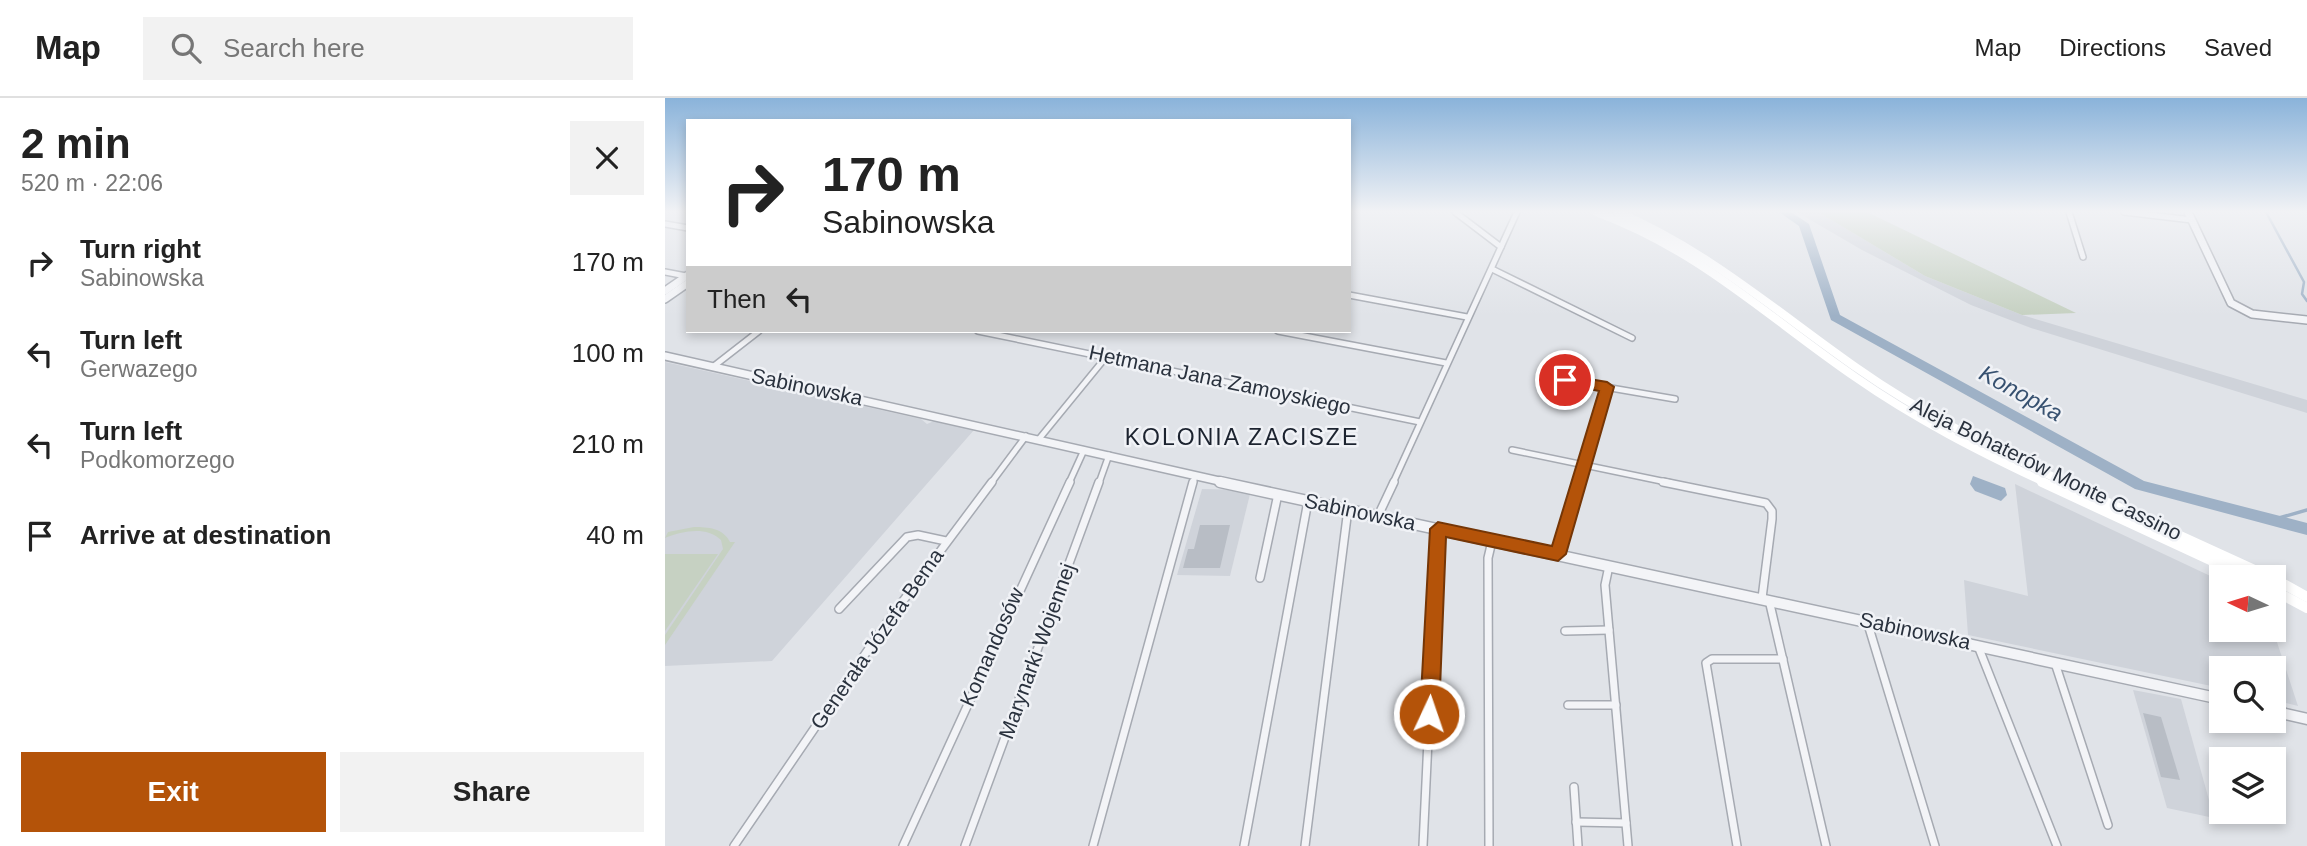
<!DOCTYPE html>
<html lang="en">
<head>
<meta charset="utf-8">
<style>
	:root { --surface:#fff; --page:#f2f2f2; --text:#222; --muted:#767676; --line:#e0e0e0; --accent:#b45309 }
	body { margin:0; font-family:Arial,sans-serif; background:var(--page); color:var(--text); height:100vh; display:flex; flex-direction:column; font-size:26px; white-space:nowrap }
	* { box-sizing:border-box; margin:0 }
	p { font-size:23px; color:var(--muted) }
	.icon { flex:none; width:38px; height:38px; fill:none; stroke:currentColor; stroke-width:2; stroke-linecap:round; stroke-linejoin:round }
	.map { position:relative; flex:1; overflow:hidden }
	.details { display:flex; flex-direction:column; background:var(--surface); width:665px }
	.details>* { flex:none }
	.banner { position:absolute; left:21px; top:21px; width:665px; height:214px; border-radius:0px; box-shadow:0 4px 10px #0003; background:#fff; color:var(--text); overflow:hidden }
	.needle { width:46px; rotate:274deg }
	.controls { position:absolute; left:1544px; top:467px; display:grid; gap:14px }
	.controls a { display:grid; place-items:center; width:77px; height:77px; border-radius:0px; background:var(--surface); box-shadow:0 4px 10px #0003; font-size:35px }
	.pin { position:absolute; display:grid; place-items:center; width:60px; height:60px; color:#fff; margin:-30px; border:4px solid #fff; border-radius:50%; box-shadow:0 2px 7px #0007 }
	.me { position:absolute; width:77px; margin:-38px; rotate:3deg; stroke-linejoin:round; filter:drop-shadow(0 0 5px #0008) }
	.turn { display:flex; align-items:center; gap:24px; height:147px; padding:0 21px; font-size:32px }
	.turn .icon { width:91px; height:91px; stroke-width:2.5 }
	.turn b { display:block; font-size:49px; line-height:60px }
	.then { display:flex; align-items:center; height:66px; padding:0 21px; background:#0003; gap:14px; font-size:26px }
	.round { display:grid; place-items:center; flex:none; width:74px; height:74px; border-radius:0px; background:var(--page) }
	.headline { display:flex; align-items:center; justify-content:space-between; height:119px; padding:0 21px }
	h1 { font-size:42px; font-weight:800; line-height:52px }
	.cta { display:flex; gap:14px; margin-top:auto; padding:14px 21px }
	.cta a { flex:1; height:80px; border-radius:0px; background:var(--accent); color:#fff; font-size:28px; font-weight:800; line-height:80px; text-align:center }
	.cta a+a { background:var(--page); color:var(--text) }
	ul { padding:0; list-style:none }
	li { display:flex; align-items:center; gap:21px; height:91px; padding:0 21px }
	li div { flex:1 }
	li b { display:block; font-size:26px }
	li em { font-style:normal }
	header { display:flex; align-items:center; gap:42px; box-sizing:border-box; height:98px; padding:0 35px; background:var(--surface); border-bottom:2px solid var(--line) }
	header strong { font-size:33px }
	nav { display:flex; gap:38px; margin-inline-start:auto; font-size:24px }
	.search { width:490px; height:63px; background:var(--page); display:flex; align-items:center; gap:18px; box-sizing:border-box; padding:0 24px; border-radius:0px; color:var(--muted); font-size:26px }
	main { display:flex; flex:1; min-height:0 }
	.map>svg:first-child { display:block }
</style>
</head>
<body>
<header>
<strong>Map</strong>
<div class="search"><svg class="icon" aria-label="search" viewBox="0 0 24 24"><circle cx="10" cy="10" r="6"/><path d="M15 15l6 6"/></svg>Search here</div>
<nav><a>Map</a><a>Directions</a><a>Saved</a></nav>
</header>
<main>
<section class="details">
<div class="headline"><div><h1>2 min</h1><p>520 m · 22:06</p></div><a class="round"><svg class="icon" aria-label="close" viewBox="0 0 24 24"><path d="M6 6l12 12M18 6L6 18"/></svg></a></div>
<ul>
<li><svg class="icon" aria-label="right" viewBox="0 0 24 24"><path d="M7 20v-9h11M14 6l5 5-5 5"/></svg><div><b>Turn right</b><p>Sabinowska</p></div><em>170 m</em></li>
<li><svg class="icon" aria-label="left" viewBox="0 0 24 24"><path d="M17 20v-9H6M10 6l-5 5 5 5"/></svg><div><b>Turn left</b><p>Gerwazego</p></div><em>100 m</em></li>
<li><svg class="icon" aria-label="left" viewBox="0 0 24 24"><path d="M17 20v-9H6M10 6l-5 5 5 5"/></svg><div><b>Turn left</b><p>Podkomorzego</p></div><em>210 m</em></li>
<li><svg class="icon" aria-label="arrive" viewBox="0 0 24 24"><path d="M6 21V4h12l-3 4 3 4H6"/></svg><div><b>Arrive at destination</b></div><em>40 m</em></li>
</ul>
<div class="cta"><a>Exit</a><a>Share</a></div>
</section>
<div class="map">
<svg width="1642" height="748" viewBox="0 0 1642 748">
	<rect width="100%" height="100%" fill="#e0e3e8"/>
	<g fill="#cfd3da">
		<path d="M1132,114H1153L1260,178L1357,217L1642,302V315L1366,230L1306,207L1197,152Z"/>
		<path d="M0,264L256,321L262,326L269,323L309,332L107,563L0,568Z"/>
		<path d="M1350,386L1556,483V532H1608L1633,608L1608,602V570H1556V590L1303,537L1299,482L1363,498Z"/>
		<path d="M537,391L586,392L565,478L512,477Z"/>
		<path d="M1468,592L1516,601L1549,720L1502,710Z"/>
	</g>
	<g fill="#c6d1c2">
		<path d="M1153,114H1202L1411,215L1357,217L1260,178Z"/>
		<path d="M29,429C43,429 58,430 65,444H70L0,547V537L58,451L56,442C41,428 18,433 0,440L3,434Z"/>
		<path d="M0,456H53L0,533Z"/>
	</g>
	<path fill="#9eb1c6" d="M1308,378L1340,390L1342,397L1336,403L1310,393L1305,386Z"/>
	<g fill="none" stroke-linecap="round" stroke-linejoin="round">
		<path stroke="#9eb1c6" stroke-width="2.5" d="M1601,114L1639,184L1637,196L1642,203"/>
		<path stroke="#9eb1c6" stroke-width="3.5" d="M1607,422L1642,412"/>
		<path fill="#9eb1c6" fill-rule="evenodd" d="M1114,114H1126L1144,126L1175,217L1479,383L1642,425V437L1470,391L1166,222L1134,128Z"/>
	</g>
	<g fill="#b8bdc5">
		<path d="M535,427H565L555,470H518L523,451H529Z"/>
		<path d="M1478,615L1496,619L1515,682L1496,679Z"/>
	</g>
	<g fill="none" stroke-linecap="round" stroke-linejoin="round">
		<g stroke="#a6aab2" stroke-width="8">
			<g id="minor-far1">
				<path d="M790,114L836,149"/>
				<path d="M1404,114L1418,159"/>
				<path d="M1459,114L1527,122"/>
				<path d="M0,126L23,130"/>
				<path d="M827,171L967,240"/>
				<path d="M0,174L21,178"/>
				<path d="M684,197L802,219"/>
				<path d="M313,233L755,324"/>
				<path d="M613,233L781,265"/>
				<path d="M49,268L94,233"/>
				<path d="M882,279L1010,301"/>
				<path d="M374,341L441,259"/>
				<path d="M847,352L1006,385"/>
				<path d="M326,385L361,338"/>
				<path d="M404,385L419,352"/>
				<path d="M434,385L444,357"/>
				<path d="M528,385L530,378"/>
				<path d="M728,385L852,114"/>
				<path d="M914,385L942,289"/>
			</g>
		</g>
		<g stroke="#a6aab2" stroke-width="10">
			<g id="minor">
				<path d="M998,384L1101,405L1107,413V421L1097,500"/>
				<path d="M713,418L729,384"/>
				<path d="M893,456L914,384"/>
				<path d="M944,468L940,487L963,748"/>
				<path d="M595,480L613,396"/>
				<path d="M1104,502L1161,748"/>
				<path d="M174,511L242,439L253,437L281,443"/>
				<path d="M1202,523L1270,748"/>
				<path d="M900,533L944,532"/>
				<path d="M1313,548L1392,748"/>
				<path d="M1390,565L1443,727"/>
				<path d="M903,607H951"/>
				<path d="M909,689L913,748"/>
				<path d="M911,724L961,725"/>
				<path d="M69,748L220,527L327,384"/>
				<path d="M238,748L405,384"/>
				<path d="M300,748L434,384"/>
				<path d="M428,748L528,384"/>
				<path d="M579,748L643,403"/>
				<path d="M640,748L683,411"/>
				<path d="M758,748L773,431"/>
				<path d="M824,748L823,460L827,443"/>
				<path d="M1072,748L1041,565L1047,561H1118"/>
			</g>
		</g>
		<g stroke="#a6aab2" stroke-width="10">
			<g id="tertiary-far1">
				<path d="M1523,114L1566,205L1587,216L1642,222"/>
				<path d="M0,193L23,177"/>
				<path d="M0,201L23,185"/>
				<path d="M0,258L563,385"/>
			</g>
		</g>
		<g stroke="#a6aab2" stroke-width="13">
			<g id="tertiary">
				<path d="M555,384L1556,601"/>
				<path d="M1608,613L1642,621"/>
			</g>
		</g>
		<use href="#minor-far1" stroke="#f3f4f7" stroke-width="5"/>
		<use href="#minor" stroke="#f3f4f7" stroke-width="7"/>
		<use href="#tertiary-far1" stroke="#f3f4f7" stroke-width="7"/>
		<use href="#tertiary" stroke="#f3f4f7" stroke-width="10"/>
		<g stroke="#fff" stroke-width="8">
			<path d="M931,114C1036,153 1101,218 1190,279C1250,321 1315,354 1381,385"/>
			<path d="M952,114C1042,152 1112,214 1192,270C1257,316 1329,351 1401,385"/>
		</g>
		<g stroke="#fff" stroke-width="10">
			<path d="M1377,384L1584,480"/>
			<path d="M1397,384L1607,480"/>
			<path d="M1608,480L1642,499"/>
			<path d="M1608,492L1642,510"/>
		</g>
	</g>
	<linearGradient id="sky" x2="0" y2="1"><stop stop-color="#8ab3da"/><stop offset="0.52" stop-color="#f1f2f5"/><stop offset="1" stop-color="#f1f2f5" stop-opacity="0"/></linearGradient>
	<rect width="1642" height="218" fill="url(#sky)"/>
	<path fill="#b45309" stroke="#753606" stroke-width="2" d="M900,277L942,284L949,289L901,456L893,463L781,439L774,616L771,622L764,625L757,622L755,616L765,431L773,424L887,448L934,293L895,285V278Z"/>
	<g text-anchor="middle" stroke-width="5" stroke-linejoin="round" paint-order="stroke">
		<g font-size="21" fill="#2a323e" stroke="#f0f2f6">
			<text transform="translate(555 282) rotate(12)" y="7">Hetmana Jana Zamoyskiego</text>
			<text transform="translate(142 289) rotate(12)" y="7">Sabinowska</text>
			<text transform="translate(1381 371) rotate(26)" y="7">Aleja Bohaterów Monte Cassino</text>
			<text transform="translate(695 414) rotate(12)" y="7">Sabinowska</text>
			<text transform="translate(1250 533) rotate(12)" y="7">Sabinowska</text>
			<text transform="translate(212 541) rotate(-55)" y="7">Generała Józefa Bema</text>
			<text transform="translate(327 549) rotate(-66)" y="7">Komandosów</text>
			<text transform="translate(372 553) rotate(-70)" y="7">Marynarki Wojennej</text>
		</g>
		<g font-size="23" font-style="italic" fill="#375170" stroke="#f0f2f6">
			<text transform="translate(1356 295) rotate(29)" y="8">Konopka</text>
		</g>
		<g font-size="23" letter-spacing="2" fill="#1c232f" stroke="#f0f2f6">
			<text x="577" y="347">KOLONIA ZACISZE</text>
		</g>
	</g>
</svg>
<div class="controls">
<a><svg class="needle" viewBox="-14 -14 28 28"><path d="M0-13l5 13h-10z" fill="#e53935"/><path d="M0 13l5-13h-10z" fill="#767676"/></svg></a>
<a><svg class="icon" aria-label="search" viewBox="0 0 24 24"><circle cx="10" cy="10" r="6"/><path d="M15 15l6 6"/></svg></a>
<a><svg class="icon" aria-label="layers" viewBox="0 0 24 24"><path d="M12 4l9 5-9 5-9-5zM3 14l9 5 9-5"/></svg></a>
</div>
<div class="pin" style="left:900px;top:282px;background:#d93025"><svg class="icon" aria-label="arrive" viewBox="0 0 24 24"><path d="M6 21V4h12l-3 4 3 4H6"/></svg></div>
<svg class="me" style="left:764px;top:616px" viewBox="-20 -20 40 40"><circle r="17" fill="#b45309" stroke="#fff" stroke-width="3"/><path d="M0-11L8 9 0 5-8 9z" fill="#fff"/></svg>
<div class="banner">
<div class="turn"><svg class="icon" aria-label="right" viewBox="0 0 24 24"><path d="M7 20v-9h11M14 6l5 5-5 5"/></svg><div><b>170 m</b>Sabinowska</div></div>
<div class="then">Then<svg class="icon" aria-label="left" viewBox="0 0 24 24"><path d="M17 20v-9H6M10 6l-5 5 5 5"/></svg></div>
</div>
</div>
</main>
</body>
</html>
